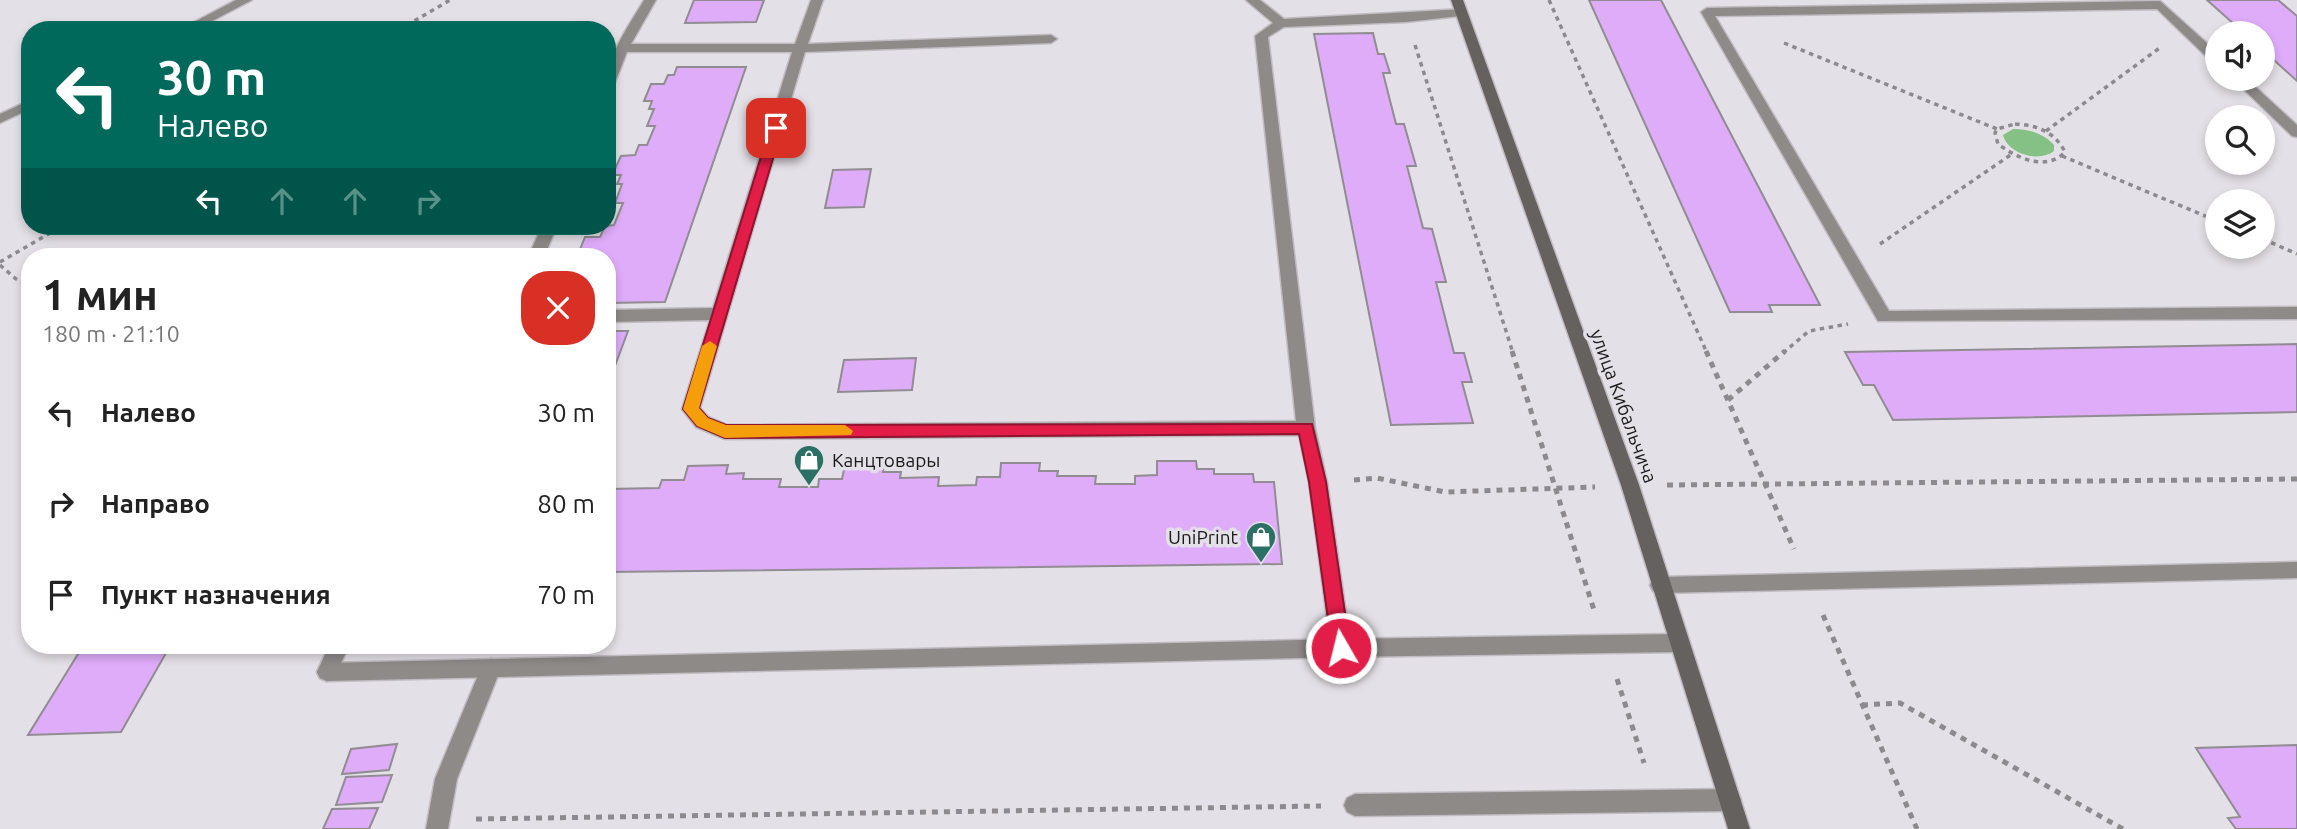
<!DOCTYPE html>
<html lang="ru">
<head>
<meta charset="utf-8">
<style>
	:root { --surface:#fff; --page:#f6f6f6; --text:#222; --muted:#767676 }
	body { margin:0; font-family:Ubuntu,sans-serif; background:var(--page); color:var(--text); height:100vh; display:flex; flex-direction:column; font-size:26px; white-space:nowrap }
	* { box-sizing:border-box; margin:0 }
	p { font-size:23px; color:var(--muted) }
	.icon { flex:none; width:38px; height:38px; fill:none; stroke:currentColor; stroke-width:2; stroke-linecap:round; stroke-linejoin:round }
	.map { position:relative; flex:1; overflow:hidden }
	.panel { position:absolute; left:21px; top:248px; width:595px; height:406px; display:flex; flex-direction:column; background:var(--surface); border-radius:28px; box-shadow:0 4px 10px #0003 }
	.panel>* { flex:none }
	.top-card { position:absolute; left:21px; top:21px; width:595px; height:214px; border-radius:28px; box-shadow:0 4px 10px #0003; background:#00695c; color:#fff; overflow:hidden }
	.fabs { position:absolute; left:2205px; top:21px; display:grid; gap:14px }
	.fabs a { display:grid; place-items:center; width:70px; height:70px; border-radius:50%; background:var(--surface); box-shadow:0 4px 10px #0003; font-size:35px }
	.pin { position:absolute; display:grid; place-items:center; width:60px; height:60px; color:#fff; margin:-30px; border-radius:14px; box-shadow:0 4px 10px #0006 }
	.me { position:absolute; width:77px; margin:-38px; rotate:352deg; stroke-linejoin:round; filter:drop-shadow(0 0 5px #0008) }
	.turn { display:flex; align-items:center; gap:24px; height:147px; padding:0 21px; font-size:32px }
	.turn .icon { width:91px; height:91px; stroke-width:2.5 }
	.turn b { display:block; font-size:49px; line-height:60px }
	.lanes { display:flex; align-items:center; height:66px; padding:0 21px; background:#0003; justify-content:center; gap:35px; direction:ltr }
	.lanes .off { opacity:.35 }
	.round { display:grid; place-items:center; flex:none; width:74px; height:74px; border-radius:28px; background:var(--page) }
	.overview { display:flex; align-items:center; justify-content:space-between; height:119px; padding:0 21px }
	h1 { font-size:42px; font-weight:700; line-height:52px }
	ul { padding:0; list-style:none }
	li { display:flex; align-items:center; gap:21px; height:91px; padding:0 21px }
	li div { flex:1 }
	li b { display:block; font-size:26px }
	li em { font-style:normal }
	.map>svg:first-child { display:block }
</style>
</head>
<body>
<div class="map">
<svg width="2297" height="829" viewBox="0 0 2297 829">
	<rect width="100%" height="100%" fill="#e4e0e7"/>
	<path fill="#85c184" d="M2013,129C2029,129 2043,133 2054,145V151C2039,163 2008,154 2003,135Z"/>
	<g fill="#dfacf9" stroke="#908c92" stroke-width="2">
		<path d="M694,0H764L756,22L685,23Z"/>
		<path d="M1589,0H1661L1820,305H1769L1772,312H1730Z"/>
		<path d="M2207,0H2278L2297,16V81L2263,50V33H2244Z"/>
		<path d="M1373,33L1378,54H1384L1390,73H1383L1396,124H1404L1416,166H1407L1423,228L1432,229L1446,282H1436L1454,353H1464L1472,382H1462L1473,423L1391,425L1314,34Z"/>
		<path d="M677,67H746L665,302L607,303V257H577L585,237H600L605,226L614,225L623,203H615L622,184H617L621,175H612L621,156L635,155L639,145H647L655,126H647L654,109H649L652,101H644L651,84H664L668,75H674Z"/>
		<path d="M871,169L864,207L825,208L833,170Z"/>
		<path d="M607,331H628L607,387Z"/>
		<path d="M2297,344V412L1893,420L1874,385H1863L1845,352Z"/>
		<path d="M916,358L912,390L838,392L844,360Z"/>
		<path d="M1157,461H1196L1197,469H1214V474H1253L1254,482H1274L1282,564L607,572V489L659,488L662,480H684L688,466L728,465L726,474L744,473L743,479H781L779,487H818L819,479H842L845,465L884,464L883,472H901L900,478L939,477L938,486L976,485L977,477H1000L1001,463H1040L1039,471H1058L1057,476H1096L1095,484H1135V476L1157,475Z"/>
		<path d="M83,646H170L121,732L28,735Z"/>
		<path d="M397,744L389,770L342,774L351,749Z"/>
		<path d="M2297,745V829H2236L2228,818L2240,817L2196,748Z"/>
		<path d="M392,775L382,802L336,805L346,777Z"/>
		<path d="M378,808L369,829H323L332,809Z"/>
	</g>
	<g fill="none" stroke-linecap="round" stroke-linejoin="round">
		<g stroke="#c0bcc2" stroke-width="3">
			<g id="lane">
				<path d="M644,0H656L631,44H795L811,0H823L808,44L1051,35L1057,39L1051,43L805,52L700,408L708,417L727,425L1296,421L1255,36L1273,23L1246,0H1260L1284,19L1464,9V15L1460,16L1406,22L1284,27L1268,37L1315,428L1327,482L1351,648L1348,654L1341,657L1334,654L1331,648L1309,482L1299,435L725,439L696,427L682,409L710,320L607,322V310L713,308L792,52H627L614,85L607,89C607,54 627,29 644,0Z"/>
				<path d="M2160,1L2217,52V63L2212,62L2157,9L1715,16L1889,311L2297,307V319L1878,321L1701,12L1707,8Z"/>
				<path d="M2233,79H2247L2297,125V137L2292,136Z"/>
				<path d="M542,226H557L544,257H528Z"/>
				<path d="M329,646H349L334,678L327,681L320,678L317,672Z"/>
				<path d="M491,659L498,662L501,668L457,779L448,829H426L435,779L481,668L484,662Z"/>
				<path d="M1730,789L1738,793L1741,800L1738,807L1730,811L1355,816L1347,812L1344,805L1347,798L1355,794Z"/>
			</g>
		</g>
		<g stroke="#c0bcc2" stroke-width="3">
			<g id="street">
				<path d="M236,0H252L195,30H179Z"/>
				<path d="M30,100V109L0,123V114Z"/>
				<path d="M2297,562V578L1660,593L1653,591L1650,585L1653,579L1660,577Z"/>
				<path d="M1678,634L1685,637L1688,643L1685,649L1678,652L1341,657L327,681L320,678L317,672L320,666L327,663L1341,639Z"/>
			</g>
		</g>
		<g stroke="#c0bcc2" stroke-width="3">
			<path id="secondary" d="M1451,0H1463L1639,485L1750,829H1728L1621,485Z"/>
		</g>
		<g stroke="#8d8a8f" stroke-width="3.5" stroke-dasharray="4.5 4.5" stroke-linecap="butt">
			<path d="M1549,0L1707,353"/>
			<path d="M399,30L450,0"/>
			<path d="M1784,43L1997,129"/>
			<path d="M1415,45L1513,353"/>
			<path d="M2015,124C2037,125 2055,132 2065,152C2046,172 2017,158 1998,144L1995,133L1997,129Z"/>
			<path d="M2046,131L2161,47"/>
			<path d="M2062,156L2217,221"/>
			<path d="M2263,239L2297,254"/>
			<path d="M1880,244L2012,154"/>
			<path d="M0,262L62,226"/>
			<path d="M0,265L16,279L30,286"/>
			<path d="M1783,353L1809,331L1848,324"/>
		</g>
		<g stroke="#8d8a8f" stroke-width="5" stroke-dasharray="6 6" stroke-linecap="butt">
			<path d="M1512,351L1594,610"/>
			<path d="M1706,351L1794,549"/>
			<path d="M1728,400L1785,351"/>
			<path d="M1354,480L1377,478L1445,492L1595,487"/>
			<path d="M1667,485L2297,479"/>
			<path d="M1823,615L1917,829"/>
			<path d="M1617,679L1644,763"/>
			<path d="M1862,705L1900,703L2123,829"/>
			<path d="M476,819L1321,806"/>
		</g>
		<use href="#lane" fill="#8d8a88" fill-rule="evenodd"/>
		<use href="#street" fill="#8d8a88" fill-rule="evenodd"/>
		<use href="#secondary" fill="#65615e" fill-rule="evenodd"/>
	</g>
	<path fill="#e11d48" stroke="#92132f" stroke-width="2" d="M776,124L782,128L699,408L708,418L726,425L1312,424L1326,482L1350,648L1348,654L1341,656L1334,654L1332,648L1309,482L1299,434L725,438L697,426L683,409L770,128Z"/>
	<path fill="#f59e0b" d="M710,341L717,346L699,408L708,418L726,425H845L853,431L851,435L725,438L697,426L683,409L702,346Z"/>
	<defs>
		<g id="shop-pin" transform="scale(1.575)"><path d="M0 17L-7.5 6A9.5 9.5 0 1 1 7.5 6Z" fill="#2b7064" stroke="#e4e0e7"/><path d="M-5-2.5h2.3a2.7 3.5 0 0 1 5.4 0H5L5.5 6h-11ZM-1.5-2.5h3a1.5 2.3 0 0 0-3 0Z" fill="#fff"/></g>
	</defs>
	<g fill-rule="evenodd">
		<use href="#shop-pin" x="809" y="460"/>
		<use href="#shop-pin" x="1261" y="537"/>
	</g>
	<g text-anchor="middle" stroke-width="7" stroke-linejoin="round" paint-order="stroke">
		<g font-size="19" fill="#1a191b" stroke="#e4e0e7">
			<text transform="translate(1624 406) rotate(70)" y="7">улица Кибальчича</text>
		</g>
		<g font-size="19" fill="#1a191b" stroke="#e4e0e7" text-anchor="start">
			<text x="832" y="467">Канцтовары</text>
			<text x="1238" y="544" text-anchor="end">UniPrint</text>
		</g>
	</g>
</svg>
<div class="fabs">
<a><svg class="icon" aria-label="sound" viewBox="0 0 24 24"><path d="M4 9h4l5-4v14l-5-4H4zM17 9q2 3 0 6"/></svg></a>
<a><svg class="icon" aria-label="search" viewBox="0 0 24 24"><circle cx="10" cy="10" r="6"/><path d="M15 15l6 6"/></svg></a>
<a><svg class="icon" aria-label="layers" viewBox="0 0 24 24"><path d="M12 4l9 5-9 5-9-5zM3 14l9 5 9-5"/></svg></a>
</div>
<div class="pin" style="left:776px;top:128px;background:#d93025"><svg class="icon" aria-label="arrive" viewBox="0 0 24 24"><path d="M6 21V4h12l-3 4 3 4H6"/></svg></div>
<svg class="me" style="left:1341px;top:648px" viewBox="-20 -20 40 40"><circle r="17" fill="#e11d48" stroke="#fff" stroke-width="3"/><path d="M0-11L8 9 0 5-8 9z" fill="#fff"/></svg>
<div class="top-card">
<div class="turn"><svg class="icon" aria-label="left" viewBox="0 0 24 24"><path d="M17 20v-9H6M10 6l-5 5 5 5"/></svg><div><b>30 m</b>Налево</div></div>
<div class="lanes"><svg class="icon" aria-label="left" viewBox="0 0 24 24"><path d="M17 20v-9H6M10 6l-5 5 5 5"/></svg><svg class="icon off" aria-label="ahead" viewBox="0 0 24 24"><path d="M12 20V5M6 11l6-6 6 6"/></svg><svg class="icon off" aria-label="ahead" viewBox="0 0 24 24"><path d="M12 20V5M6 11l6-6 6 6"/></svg><svg class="icon off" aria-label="right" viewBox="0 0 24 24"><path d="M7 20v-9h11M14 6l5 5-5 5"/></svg></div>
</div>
<section class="panel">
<div class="overview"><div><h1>1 мин</h1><p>180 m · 21:10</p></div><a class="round" style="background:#d93025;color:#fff"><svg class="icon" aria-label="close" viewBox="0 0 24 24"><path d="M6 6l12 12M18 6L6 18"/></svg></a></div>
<ul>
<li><svg class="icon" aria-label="left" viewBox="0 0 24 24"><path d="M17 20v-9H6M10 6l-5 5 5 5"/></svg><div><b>Налево</b></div><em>30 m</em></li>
<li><svg class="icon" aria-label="right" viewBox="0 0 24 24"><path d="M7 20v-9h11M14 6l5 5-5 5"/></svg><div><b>Направо</b></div><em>80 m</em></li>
<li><svg class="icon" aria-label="arrive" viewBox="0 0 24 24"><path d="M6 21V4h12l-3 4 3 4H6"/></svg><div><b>Пункт назначения</b></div><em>70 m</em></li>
</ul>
</section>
</div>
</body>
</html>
